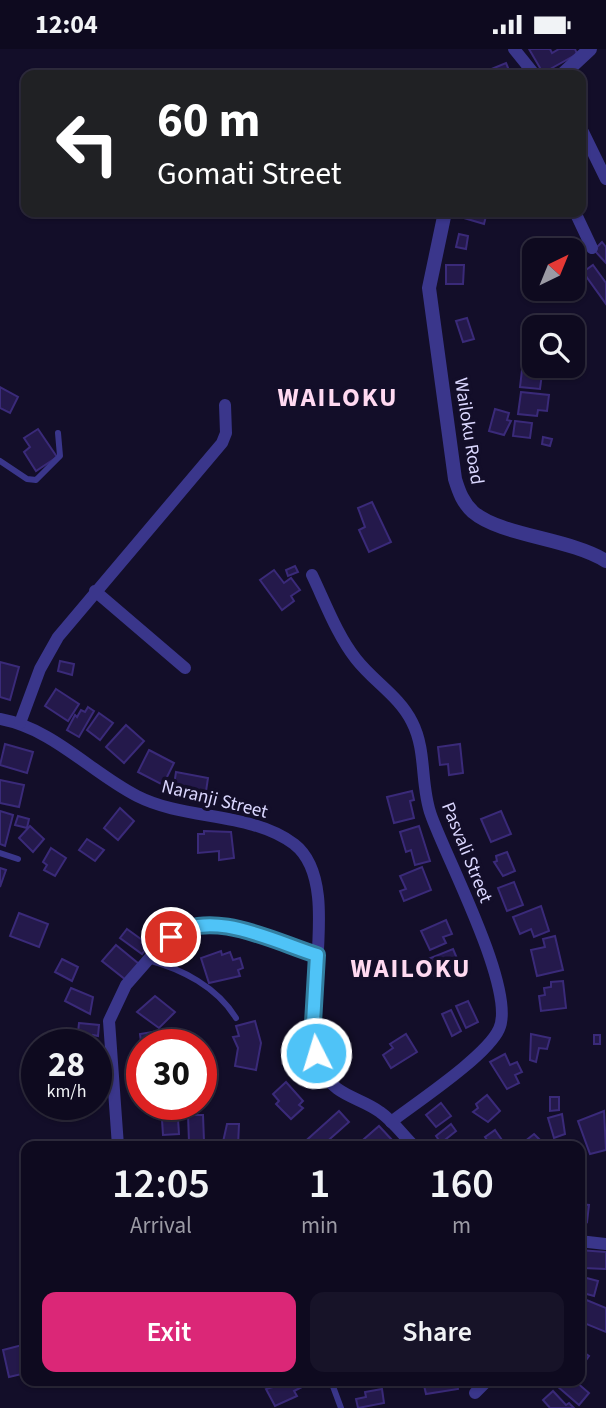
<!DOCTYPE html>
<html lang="en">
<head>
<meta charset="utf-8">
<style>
	:root { --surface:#0e0a1f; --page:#171328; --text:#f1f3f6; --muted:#9b9aa4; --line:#2e2b3d; --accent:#db2777 }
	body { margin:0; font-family:"Source Sans 3",sans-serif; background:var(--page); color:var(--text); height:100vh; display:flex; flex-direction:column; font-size:26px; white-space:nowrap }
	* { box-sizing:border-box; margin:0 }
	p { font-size:23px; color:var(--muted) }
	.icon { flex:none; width:38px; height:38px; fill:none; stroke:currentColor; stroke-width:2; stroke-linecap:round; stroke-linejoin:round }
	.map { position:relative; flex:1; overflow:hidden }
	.sheet { position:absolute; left:21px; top:1092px; width:564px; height:245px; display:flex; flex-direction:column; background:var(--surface); border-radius:14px; box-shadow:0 2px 5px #0004,0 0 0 2px var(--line) }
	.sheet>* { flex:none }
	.guide { position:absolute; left:21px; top:21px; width:565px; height:147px; border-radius:14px; box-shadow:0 2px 5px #0004,0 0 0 2px var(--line); background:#202124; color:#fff; overflow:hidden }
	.needle { width:46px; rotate:43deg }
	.fabs { position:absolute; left:522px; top:189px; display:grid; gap:14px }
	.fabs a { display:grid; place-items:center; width:63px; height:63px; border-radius:14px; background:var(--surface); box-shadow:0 2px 5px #0004,0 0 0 2px var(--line); font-size:35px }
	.speed { position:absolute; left:21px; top:980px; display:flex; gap:14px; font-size:35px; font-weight:700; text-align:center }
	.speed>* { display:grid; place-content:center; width:91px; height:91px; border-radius:50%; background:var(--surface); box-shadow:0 2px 5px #0004,0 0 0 2px var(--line); line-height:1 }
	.speed small { font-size:18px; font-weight:400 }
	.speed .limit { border:10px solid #d22; background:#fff; color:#111 }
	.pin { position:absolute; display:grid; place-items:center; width:60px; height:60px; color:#fff; margin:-30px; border:4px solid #fff; border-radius:50%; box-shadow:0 2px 7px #0007 }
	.me { position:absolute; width:77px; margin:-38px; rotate:355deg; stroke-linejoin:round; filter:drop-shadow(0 0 5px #0008) }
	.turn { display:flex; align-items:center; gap:24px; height:147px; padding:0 21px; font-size:32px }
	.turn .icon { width:91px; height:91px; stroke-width:2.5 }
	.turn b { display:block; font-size:49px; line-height:60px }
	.eta { display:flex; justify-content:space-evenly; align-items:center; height:119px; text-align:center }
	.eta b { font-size:42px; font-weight:600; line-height:49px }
	.button { display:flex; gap:14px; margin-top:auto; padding:14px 21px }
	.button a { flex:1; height:80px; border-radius:14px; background:var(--accent); color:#fff; font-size:28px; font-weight:600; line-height:80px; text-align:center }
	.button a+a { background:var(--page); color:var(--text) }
	.status { display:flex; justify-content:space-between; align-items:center; height:49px; padding:0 35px; background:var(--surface); direction:ltr }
	.status svg { height:19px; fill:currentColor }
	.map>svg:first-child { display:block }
</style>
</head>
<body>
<div class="status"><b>12:04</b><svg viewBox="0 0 49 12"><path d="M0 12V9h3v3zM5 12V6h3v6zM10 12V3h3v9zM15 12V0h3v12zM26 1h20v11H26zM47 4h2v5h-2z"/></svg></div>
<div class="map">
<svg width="606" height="1359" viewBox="0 0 606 1359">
	<rect width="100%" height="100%" fill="#130e29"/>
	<g fill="#24194b" stroke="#3a2a79" stroke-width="2">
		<path d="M529,0H550L552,4L559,0H575L577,5L543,24Z"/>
		<path d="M506,14L511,26H488L489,21Z"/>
		<path d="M466,163H487L484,175L464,169Z"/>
		<path d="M459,185L468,187L466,200L456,198Z"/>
		<path d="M602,193L606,198V214L594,201Z"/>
		<path d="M579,198L585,204L575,213L572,204Z"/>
		<path d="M446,216H464L463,235H446Z"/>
		<path d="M593,216L606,234V255L583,223Z"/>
		<path d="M467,269L474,290L463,293L456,272Z"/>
		<path d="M522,321L542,324L540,340L520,338Z"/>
		<path d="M0,338L18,348L10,364L0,359Z"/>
		<path d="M521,343L549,346L547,362L538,361L537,367L518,365Z"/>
		<path d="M495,360L509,364L507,371L511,372L504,386L489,382Z"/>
		<path d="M515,372L532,374L530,389L513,387Z"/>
		<path d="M38,380L57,408L36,422L24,403L30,398L24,389Z"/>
		<path d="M543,388L552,390L550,397L542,395Z"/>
		<path d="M372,453L391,493L369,503L359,481L365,478L358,459Z"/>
		<path d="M295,517L298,523L288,527L286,521Z"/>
		<path d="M274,521L284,534L291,529L300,541L291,547L294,552L282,561L260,531Z"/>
		<path d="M60,612L74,615L72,626L58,622Z"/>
		<path d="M0,613L19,618L10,651L0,648Z"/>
		<path d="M56,640L79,655L68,672L45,657Z"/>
		<path d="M88,658L94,662L79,688L67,681L75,666L77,668L81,661L85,663Z"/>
		<path d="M99,664L113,674L100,691L87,681Z"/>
		<path d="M126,676L144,692L124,714L106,698Z"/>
		<path d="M5,695L33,703L27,724L0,716Z"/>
		<path d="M460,695L463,724L449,726L448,715L440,716L438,698Z"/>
		<path d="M149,701L174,714L163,736L138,723Z"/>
		<path d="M176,723L208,729L205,749L191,746L192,742L174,736Z"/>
		<path d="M0,731L24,736L19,758L0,754Z"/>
		<path d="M412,742L414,751L410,752L414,769L394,774L387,748Z"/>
		<path d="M120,759L134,772L118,791L104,779Z"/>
		<path d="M0,762L13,766L5,797L0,795Z"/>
		<path d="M501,762L511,785L491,793L481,770Z"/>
		<path d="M18,767L29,770L27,779L15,776Z"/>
		<path d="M30,777L44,790L33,803L19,789Z"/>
		<path d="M419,777L430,812L415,816L411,801L406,803L400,783Z"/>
		<path d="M204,782L231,783L234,809L219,811V802L198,804V785H204Z"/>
		<path d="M87,790L104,801L95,812L79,801Z"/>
		<path d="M51,799L66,809L55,827L44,821L47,816L43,813Z"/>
		<path d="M507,803L515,822L503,827L494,813L497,812L496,807Z"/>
		<path d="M422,818L431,841L404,852L400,842L406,840L400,827Z"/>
		<path d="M0,819L6,821L0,838Z"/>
		<path d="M514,833L523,856L507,862L498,839Z"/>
		<path d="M541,857L549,882L534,888L531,880L520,885L513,868Z"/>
		<path d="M19,864L48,875L39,898L10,887Z"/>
		<path d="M446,871L452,885L443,888L446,894L430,901L421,882Z"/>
		<path d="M127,880L149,896L142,905L120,889Z"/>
		<path d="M555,887L563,921L537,927L531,901L545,898L543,890Z"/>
		<path d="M116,896L139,915L126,931L102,912Z"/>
		<path d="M453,900L461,919L435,929L433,923L428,925L423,912Z"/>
		<path d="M221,902L222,906L230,903L233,911L240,909L243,919L238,921L240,927L209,934L201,909Z"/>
		<path d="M62,910L78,918L72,932L55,923Z"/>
		<path d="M563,932L566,959L541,962L539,947L545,946L544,939L551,938V933Z"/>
		<path d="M71,939L93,948L90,965L65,952Z"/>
		<path d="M155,947L175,963L159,979L137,963Z"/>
		<path d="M468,952L478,973L466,979L456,957Z"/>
		<path d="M451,961L461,982L452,987L442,965Z"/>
		<path d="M255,972L261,994L256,1021L235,1017L238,999L233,988L239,987L236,977Z"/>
		<path d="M79,974L99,976L98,987L93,986V994L77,993Z"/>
		<path d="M165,981L167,996H142V1000L140,985Z"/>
		<path d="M406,985L417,1003L391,1019L383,1006L393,999L390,995Z"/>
		<path d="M531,985L550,989L547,1000L539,999L536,1013L530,1011Z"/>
		<rect x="594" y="986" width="6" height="9"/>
		<path d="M505,1005L510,1016L517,1013L522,1023L515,1026L519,1034L507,1040L490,1013Z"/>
		<path d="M286,1033L303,1052L299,1056L303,1059L291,1070L276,1055L279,1052L273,1045Z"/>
		<path d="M487,1046L500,1062L488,1073L473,1063L478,1059L476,1055Z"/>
		<path d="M550,1048H559V1061L550,1062Z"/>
		<path d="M441,1054L451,1067L436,1078L426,1066Z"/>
		<path d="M161,1055H177L179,1085L163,1086Z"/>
		<path d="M339,1062L349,1073L322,1097H300Z"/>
		<path d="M604,1062L606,1101L590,1105L578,1072Z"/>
		<path d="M562,1065L565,1085L554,1089L548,1069Z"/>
		<path d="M188,1066H203L204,1092L189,1093Z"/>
		<path d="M227,1075H239L238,1097H226V1093H223Z"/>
		<path d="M451,1075L456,1082L441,1094L436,1087Z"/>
		<path d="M379,1077L393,1092L387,1097H356Z"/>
		<path d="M495,1081L502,1091L499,1093L502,1097H482L487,1091L485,1088Z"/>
		<path d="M534,1085L540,1091L536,1097H519Z"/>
		<path d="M579,1155L589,1156L587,1173L579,1170Z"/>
		<path d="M579,1201L606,1203V1220L583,1219Z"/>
		<path d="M579,1227L598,1232L594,1247L579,1243Z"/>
		<path d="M584,1250L606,1259V1283L579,1272Z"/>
		<path d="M26,1295V1324L9,1328L3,1301Z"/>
		<path d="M579,1300L589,1307L579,1321Z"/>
		<path d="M278,1332H299L302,1338L294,1342L297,1347L275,1357L266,1340L280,1336Z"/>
		<path d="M423,1332H457L458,1340L426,1345Z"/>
		<path d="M562,1332H575L589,1344L579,1356L557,1337Z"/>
		<path d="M382,1340L384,1354L358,1359L356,1350L366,1348L365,1343Z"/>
		<path d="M553,1342L566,1356L569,1354L574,1359H550L543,1351Z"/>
	</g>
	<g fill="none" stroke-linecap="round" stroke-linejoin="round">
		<g stroke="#3a368b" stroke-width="6">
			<path d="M0,412L27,430L36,431L60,407L58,384"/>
			<path d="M0,804L18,810"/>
			<path d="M148,911C182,920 217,938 236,969"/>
			<path d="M331,1332L341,1359"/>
		</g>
		<g stroke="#3a368b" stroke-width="12">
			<path d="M514,0L535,26"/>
			<path d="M581,66V109"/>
			<path d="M583,83L606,130"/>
			<path d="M575,163L592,199"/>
			<path d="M312,526C325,553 337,586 356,610C374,633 399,647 412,673C427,702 420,736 431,766C446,809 517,942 499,980C487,1007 417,1053 391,1073"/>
			<path d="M95,542L185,619"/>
			<path d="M0,670C54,680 90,723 137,747C186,772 249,762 294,795C346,835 297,961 322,1020C333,1047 360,1048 380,1063C393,1072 403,1086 414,1097"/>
			<path d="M20,674L40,620L58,588L222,394L226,384L225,356"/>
			<path d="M118,1097L109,972L126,936L161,896L180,881L208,876L229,878L317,906"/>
			<path d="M579,1192L606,1195"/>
			<path d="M475,1344L487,1332"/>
		</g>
		<g stroke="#3a368b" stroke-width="14">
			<path d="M562,26L590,0"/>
			<path d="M445,163L429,239L455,430C459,443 463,454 473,463C501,487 569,489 606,512"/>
		</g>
	</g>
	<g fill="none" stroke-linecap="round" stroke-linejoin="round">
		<g stroke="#337fa1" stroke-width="18">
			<path id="route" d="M171,888C210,858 275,893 317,906L313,974L316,1004"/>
		</g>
		<use href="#route" stroke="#4fc3f7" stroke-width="12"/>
	</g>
	<g text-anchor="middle" stroke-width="7" stroke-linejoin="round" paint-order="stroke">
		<g font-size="19" fill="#dbd7ff" stroke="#130e29">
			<text transform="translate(470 382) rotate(81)" y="7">Wailoku Road</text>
			<text transform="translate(215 749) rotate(14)" y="7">Naranji Street</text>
			<text transform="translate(468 803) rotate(68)" y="7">Pasvali Street</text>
		</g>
		<g font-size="26" font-weight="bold" letter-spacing="2" fill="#ffd9f1" stroke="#130e29">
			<text x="338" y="357">WAILOKU</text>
			<text x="411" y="928">WAILOKU</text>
		</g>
	</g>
</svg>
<div class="fabs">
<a><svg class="needle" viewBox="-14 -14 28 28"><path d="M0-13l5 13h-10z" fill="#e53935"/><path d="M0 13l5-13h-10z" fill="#9b9aa4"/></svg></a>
<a><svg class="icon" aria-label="search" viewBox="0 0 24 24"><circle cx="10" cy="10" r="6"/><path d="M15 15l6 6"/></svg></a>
</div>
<div class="speed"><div>28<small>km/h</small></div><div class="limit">30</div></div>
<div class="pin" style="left:171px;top:888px;background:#d93025"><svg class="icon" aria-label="arrive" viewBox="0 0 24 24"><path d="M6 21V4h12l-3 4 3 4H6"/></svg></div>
<svg class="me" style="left:316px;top:1004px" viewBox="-20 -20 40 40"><circle r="17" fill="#4fc3f7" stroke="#fff" stroke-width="3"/><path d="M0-11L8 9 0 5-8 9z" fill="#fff"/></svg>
<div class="guide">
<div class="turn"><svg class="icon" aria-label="left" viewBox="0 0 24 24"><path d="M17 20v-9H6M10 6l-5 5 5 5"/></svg><div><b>60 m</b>Gomati Street</div></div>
</div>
<section class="sheet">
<div class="eta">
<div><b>12:05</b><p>Arrival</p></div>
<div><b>1</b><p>min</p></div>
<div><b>160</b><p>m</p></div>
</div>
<div class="button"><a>Exit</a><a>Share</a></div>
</section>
</div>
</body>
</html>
